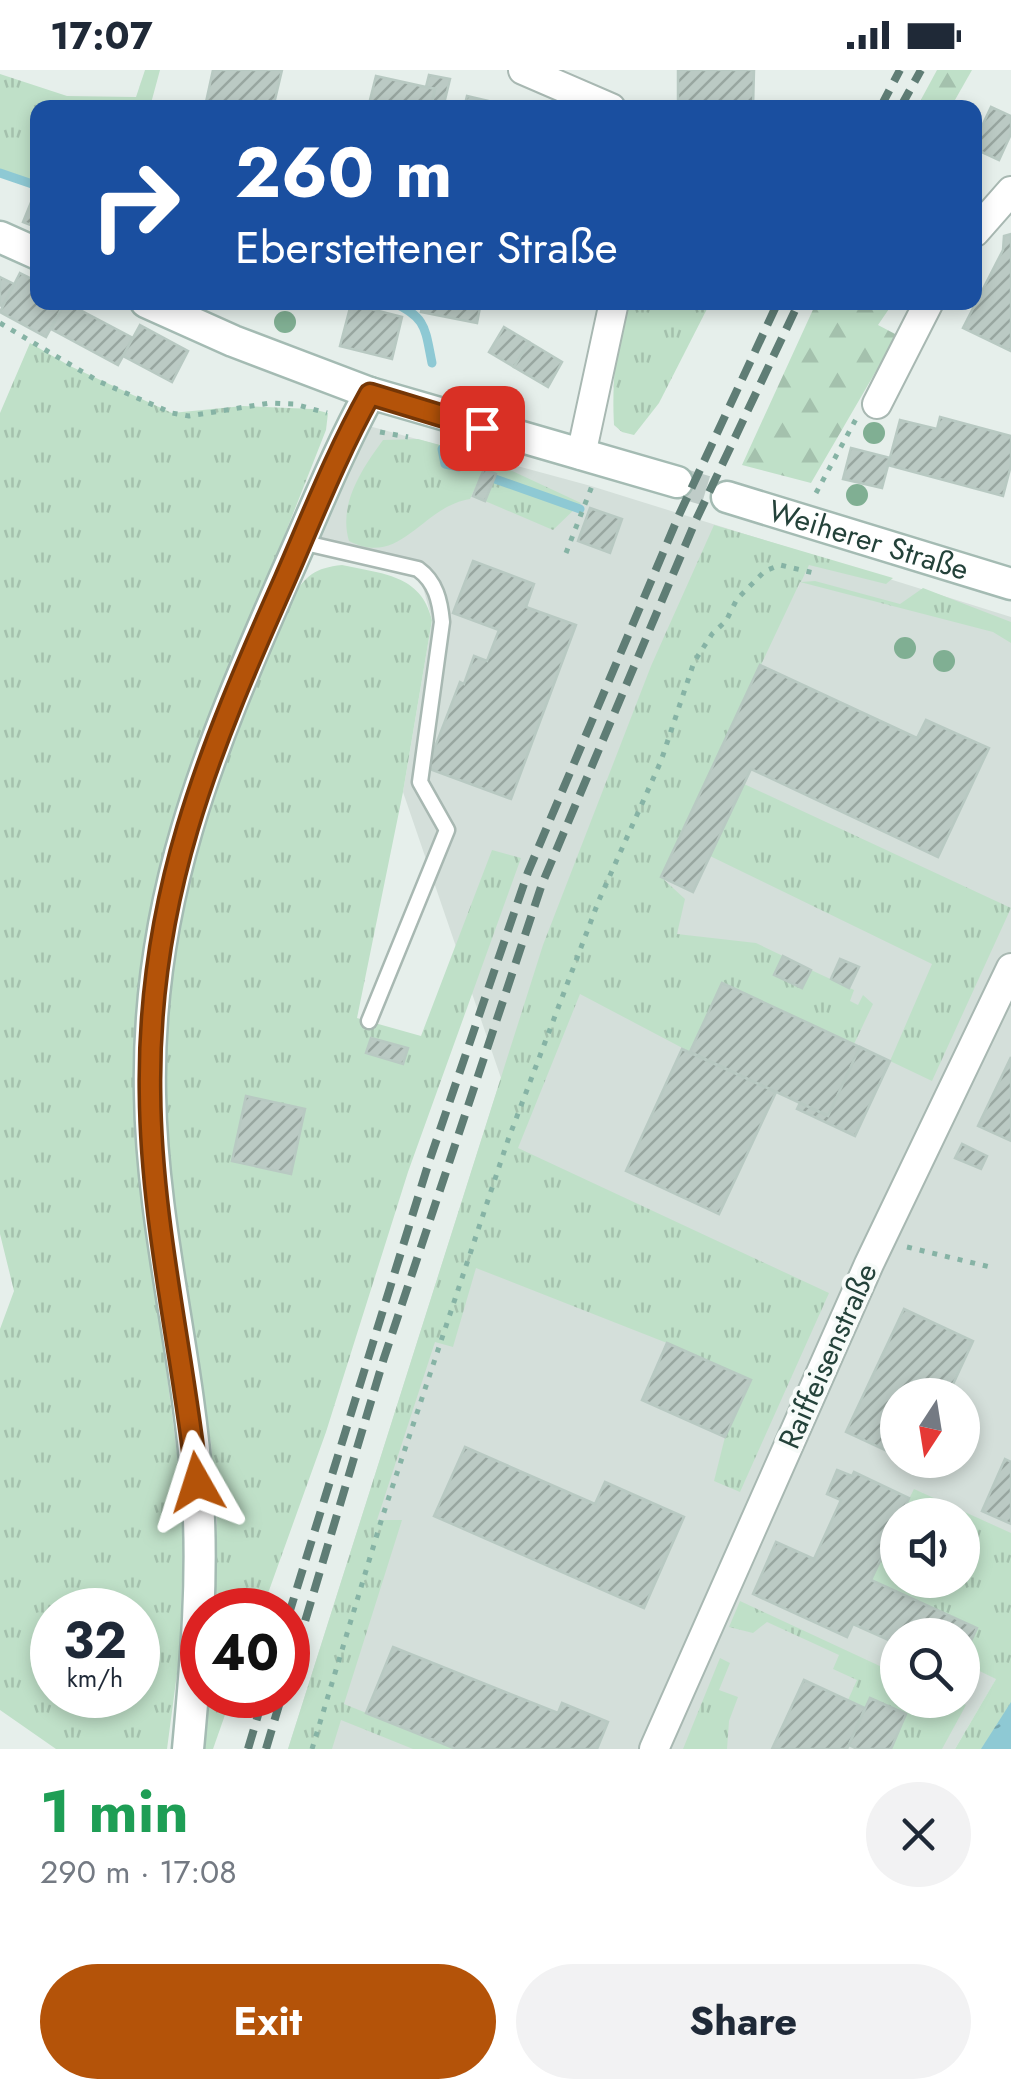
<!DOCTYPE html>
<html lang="en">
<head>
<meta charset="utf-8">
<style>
	:root { --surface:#fff; --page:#f2f2f3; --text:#1f2937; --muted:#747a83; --accent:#b45309 }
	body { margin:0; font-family:Jost,sans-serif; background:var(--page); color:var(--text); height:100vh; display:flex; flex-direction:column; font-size:38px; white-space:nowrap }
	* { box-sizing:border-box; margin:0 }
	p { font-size:32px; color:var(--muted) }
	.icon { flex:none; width:55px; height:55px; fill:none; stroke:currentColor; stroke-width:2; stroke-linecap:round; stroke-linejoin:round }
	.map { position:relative; height:1679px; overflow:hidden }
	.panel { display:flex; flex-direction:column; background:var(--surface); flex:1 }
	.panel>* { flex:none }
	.top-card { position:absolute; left:30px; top:30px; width:952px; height:210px; border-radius:20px; box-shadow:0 5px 15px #0003; background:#1a4fa0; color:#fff; overflow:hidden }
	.needle { width:65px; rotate:192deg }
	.controls { position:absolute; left:880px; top:1308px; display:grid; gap:20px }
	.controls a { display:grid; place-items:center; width:100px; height:100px; border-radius:50%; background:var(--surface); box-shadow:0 5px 15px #0003; font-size:50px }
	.speed { position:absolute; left:30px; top:1518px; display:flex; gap:20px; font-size:50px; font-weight:700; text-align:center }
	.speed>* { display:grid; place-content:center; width:130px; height:130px; border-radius:50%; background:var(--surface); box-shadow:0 5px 15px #0003; line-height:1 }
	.speed small { font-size:25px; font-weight:400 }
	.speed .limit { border:15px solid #d22; background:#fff; color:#111 }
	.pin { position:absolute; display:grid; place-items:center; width:85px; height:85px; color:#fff; margin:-42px; border-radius:20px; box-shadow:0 5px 15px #0006 }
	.me { position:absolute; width:110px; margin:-55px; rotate:354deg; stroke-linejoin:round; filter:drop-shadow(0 0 8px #0008) }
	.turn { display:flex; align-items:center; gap:35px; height:210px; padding:0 40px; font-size:45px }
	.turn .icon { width:130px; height:130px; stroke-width:2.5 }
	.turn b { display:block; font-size:70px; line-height:85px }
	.round { display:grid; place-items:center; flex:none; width:105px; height:105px; border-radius:52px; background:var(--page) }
	.overview { display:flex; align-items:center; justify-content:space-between; height:170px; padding:0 40px }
	h1 { font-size:60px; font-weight:700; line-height:75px; color:#1e9e55 }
	.cta { display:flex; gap:20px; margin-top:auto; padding:20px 40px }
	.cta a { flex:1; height:115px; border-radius:60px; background:var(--accent); color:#fff; font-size:40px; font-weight:700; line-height:115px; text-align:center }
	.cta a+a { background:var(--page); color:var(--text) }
	.status { display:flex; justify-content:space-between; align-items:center; height:70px; padding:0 50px; background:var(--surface); direction:ltr }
	.status svg { height:28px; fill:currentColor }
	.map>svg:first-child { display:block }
</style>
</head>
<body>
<div class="status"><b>17:07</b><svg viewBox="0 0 49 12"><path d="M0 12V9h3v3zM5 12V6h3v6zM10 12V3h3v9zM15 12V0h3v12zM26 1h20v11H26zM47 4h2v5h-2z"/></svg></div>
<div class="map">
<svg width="1011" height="1679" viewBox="0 0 1011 1679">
	<defs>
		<pattern id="grass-tufts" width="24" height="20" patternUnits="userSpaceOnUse" patternTransform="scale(2.5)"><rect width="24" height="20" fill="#bfe0c8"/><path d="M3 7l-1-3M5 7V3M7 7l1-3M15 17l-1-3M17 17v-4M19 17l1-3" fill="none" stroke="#a4c1ad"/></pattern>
		<pattern id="forest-firs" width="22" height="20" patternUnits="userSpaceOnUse" patternTransform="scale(2.5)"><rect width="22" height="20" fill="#bfe0c8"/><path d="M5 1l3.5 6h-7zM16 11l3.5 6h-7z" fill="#a4c1ad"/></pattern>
		<pattern id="water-ripples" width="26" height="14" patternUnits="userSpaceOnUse" patternTransform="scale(2.5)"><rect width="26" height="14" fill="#8ec9d4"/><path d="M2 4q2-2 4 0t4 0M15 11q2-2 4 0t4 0" fill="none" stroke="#74a5ad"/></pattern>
		<pattern id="building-hatch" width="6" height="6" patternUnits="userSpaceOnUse" patternTransform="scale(2.5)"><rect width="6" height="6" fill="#bbcac4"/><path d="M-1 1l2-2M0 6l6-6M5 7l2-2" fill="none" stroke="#98a6a0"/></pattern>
	</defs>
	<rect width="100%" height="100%" fill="#e6efeb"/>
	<path fill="#d4dfda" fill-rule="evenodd" d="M354,352L591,416L1011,547V1584L955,1679H288L501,1008L403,722L432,550L418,499L301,472ZM898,1325H962V1390H898ZM898,1445H962V1510H898ZM898,1565H962V1630H898Z"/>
	<g fill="url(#grass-tufts)" fill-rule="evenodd">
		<path d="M145,0H160L150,37L38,38L37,116L0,103V4L67,26L136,27Z"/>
		<path d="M632,233H710L659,333L634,365L622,362L614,355C612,321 614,260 632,233Z"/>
		<path d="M30,273L70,296L172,343L243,336L312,339L328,343L326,360L274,492L197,675L161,790L143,875L137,999L139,1087L184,1438L180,1581L167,1679H56L0,1640V1259L14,1221L0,1164V343ZM52,1540H138V1625H52Z"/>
		<path d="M418,369L480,386L581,433L553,460L485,431L496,404L484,399L470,429C421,437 401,498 349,471C338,434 362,399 383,370Z"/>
		<path d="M714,455L893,508L886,514L809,495L801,512L815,511L900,534L923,518L1011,552V573L993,562L800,512L661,807L685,829L677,864L756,873L783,886L774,905L802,918L811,900L854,920L850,931L858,935L863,925L873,934L854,974L722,913L690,982L580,924L518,1078L829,1223L740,1422L714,1411L725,1367L750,1310L667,1273L476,1198L453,1277L435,1272L377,1450H402L344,1634L456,1679H413L341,1650L332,1679H288L543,875L651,596Z"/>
		<path d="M342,495C382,504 421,504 432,550L403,722L357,948L421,966L492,780L521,788L408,1102L326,1362L262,1540H212L217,1452L211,1373L180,1204L161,1025L171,899L183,824L213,715L292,528C306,505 315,498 342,495Z"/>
		<path d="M744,714L1011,838L932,1011L890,991L932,894L710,786Z"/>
		<path d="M914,1419L1011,1463V1679H955L996,1609L963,1593L976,1558L871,1510L897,1453L898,1510H962V1445H901Z"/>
		<path d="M740,1531L897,1604L898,1630H955L966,1635L942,1679H891L906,1644L870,1628L865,1638L848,1630L857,1610L833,1599L839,1585L767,1552L753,1563L729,1557Z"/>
		<path d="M720,1588L730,1593L719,1620L738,1627L729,1651L727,1679H683Z"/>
		<path d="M205,1625H232L213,1679H201Z"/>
	</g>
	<g fill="url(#forest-firs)">
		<path d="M937,0H972L951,37H917Z"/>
		<path d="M816,233H893L878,255L897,265L811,413L742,395Z"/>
	</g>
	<path fill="url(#water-ripples)" d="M1011,1632V1679H981Z"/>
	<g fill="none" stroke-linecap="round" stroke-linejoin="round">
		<g stroke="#8ec9d4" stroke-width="9">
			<path d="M0,103L38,116"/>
			<path d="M392,232C427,247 425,259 432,293"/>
			<path d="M442,379L445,394L459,397"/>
			<path d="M495,409L580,439"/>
		</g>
	</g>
	<g fill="url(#building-hatch)" stroke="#b8c9c2" stroke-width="2.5">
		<path d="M213,0H282L273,38H230L206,32Z"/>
		<path d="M678,0H754L753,38H714V32L678,31Z"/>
		<path d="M429,5L450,9L443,38H430L435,19L426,17Z"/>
		<path d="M376,6L435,19L430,38H368Z"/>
		<path d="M467,26L514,37V38H464Z"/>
		<path d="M991,37L1011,46V64L999,90L975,79V71Z"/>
		<path d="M32,130L38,133V158L23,152Z"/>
		<path d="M1011,164V281L963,258L1003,180L1004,166Z"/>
		<path d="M20,203L38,212V232H65L46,267L0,242Z"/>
		<path d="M0,207L14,214L2,236L0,235Z"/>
		<path d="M65,232L133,268L118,295L51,259Z"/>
		<path d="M423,232H481L477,253L421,242Z"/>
		<path d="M351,234L402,247L392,289L340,276Z"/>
		<path d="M140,255L188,281L172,312L123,286Z"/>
		<path d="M504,257L529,272L514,297L489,282Z"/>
		<path d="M529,272L562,292L548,317L514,297Z"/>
		<path d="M940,347L1011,366V395L1003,426L888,395L900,350L937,359Z"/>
		<path d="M851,378L890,388L882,418L843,409Z"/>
		<path d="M484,399L496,404L485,431L473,426Z"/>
		<path d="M590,438L622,449L610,483L578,471Z"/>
		<path d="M473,491L534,514L526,537L576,555L511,729L427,698L460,612L464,614L474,586L487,591L499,560L453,543Z"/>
		<path d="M760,595L917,668L926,650L989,678L938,787L751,699L693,822L661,807Z"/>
		<path d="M783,886L811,900L802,918L774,905Z"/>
		<path d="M840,889L859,897L849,918L831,909Z"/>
		<path d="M722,913L860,977L828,1046L690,982Z"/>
		<path d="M371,968L408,978L403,994L366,983Z"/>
		<path d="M860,977L890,991L855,1066L797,1039L800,1033L828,1046Z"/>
		<path d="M682,979L776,1022L719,1144L626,1101Z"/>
		<path d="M1011,987V1071L978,1056Z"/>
		<path d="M246,1026L305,1039L291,1104L232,1091Z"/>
		<path d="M962,1074L987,1086L981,1099L955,1088Z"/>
		<path d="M904,1239L973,1271L948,1325H898V1386L846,1362Z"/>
		<path d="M667,1273L751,1310L725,1367L642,1330Z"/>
		<path d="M465,1377L595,1434L605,1412L684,1447L644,1538L434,1446Z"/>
		<path d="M1005,1389L1011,1392V1454L982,1441Z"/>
		<path d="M837,1400L852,1406L854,1402L909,1428L901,1445H898V1453L871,1510L977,1558L962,1590V1565H898V1592L884,1586L891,1571L853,1554L847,1567L753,1524L776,1472L814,1489L841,1430L827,1424Z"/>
		<path d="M393,1577L558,1643L562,1633L608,1652L597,1679H456L366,1643Z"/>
		<path d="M804,1610L865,1638L847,1679H772Z"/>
		<path d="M870,1628L906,1644L891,1679H857L849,1675Z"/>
	</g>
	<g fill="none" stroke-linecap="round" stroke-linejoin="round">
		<path stroke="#bfccc8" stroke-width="30" stroke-dasharray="30 15" stroke-linecap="butt" d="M677,412L727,427"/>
		<g stroke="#a8b8b2" stroke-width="19">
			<path id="lane" d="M301,472L418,499C436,512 440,531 442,552L420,712L447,760L369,951"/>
		</g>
		<g stroke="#a8b8b2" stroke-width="32">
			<g id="street">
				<path d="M523,0L611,38"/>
				<path d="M975,162L1011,121"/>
				<path d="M877,334L929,232"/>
				<path d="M581,385L614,232"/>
				<path d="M654,1679L869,1194L1011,898"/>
			</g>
		</g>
		<g stroke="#a4bbb3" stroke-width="35">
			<g id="secondary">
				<path d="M0,167L38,184"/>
				<path d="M146,232L233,271L370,323L677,412"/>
				<path id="s1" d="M727,427L1011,514"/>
				<path d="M188,1679C196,1592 204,1502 197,1415C188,1284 152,1156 150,1024C146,831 208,682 284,509C312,447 337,383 370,323"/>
			</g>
		</g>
		<g stroke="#86b3a5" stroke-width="5" stroke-dasharray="5 8" stroke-linecap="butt">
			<path d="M0,253L98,311L172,343L189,346L270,333L294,334L327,343"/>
			<path d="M380,362L408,367"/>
			<path d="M816,423L856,349"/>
			<path d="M566,483L592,416"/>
			<path d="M907,1177L990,1197"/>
			<path d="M312,1679L382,1448L508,1070L599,830L661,691L694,592L712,564L726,551L737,529L765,501L780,495L814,503"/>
		</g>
		<use href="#lane" stroke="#fff" stroke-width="14"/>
		<use href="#street" stroke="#fff" stroke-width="28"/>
		<use href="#secondary" stroke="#fff" stroke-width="30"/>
		<g stroke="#5f7d75" stroke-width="8" stroke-dasharray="20 10" stroke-linecap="butt">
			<path d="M880,38L900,0"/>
			<path d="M900,38L921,0"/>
			<path d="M288,1547L428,1095L528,802L679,445L778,232"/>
			<path d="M288,1608L384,1288L542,814L696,450L799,232"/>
			<path d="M248,1679L264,1625"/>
			<path d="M266,1679L282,1625"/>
		</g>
	</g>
	<g fill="#80af93">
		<circle cx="285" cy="252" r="11"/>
		<circle cx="874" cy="363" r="11"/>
		<circle cx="857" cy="425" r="11"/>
		<circle cx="905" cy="578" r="11"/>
		<circle cx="944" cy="591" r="11"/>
	</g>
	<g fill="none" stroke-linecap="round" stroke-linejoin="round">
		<g stroke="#753606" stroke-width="25">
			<path id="route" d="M197,1412C183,1282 151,1153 150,1023C147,829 208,682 285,509C312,447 337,383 370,324L482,358"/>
		</g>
		<use href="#route" stroke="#b45309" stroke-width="18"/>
	</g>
	<g text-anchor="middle" stroke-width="8" stroke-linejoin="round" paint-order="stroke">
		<g font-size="30" fill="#24423a" stroke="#f7fbf9">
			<text dy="10" stroke="none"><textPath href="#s1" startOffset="148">Weiherer Straße</textPath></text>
			<text transform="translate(828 1286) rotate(-66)" y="10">Raiffeisenstraße</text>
		</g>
	</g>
</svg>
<div class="controls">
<a><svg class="needle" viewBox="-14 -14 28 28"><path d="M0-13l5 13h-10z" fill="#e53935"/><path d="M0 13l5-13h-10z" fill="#747a83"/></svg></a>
<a><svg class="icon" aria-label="sound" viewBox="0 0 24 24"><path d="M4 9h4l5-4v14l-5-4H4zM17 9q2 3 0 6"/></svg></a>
<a><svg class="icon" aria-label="search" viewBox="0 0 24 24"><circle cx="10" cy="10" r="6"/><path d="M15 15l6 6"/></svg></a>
</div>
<div class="speed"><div>32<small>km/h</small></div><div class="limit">40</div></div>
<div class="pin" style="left:482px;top:358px;background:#d93025"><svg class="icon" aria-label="arrive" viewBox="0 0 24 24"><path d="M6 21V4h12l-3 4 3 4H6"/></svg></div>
<svg class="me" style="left:197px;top:1412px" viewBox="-20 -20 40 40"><path d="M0-17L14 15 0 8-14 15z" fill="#b45309" stroke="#fff" stroke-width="4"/></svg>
<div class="top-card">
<div class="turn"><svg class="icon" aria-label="right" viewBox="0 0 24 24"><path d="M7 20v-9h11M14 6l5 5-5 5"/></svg><div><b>260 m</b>Eberstettener Straße</div></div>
</div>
</div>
<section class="panel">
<div class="overview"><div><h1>1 min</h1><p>290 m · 17:08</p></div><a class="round"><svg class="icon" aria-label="close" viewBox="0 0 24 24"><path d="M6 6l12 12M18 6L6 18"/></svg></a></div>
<div class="cta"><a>Exit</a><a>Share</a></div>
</section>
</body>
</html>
